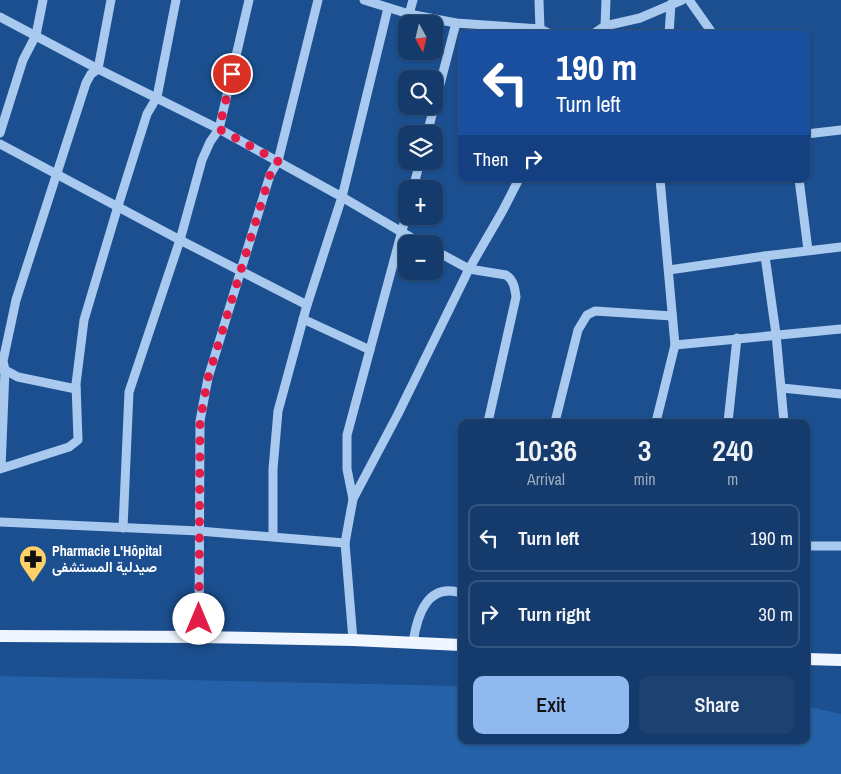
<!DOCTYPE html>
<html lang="en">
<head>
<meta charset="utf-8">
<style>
	:root { --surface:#143b6b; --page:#1d4271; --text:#f1f3f6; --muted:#9dadc1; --line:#33557e; --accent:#90b9f0 }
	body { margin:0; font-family:"Archivo Narrow",Vazirmatn,sans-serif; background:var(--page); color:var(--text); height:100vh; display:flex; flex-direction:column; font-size:19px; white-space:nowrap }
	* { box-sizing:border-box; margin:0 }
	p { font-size:16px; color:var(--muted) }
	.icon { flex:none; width:28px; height:28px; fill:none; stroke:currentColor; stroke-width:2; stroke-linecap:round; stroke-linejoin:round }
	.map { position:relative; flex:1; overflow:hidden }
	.side { position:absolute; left:458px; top:419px; width:352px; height:325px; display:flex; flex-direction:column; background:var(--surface); border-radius:10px; box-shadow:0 1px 4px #0004,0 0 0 1px var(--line) }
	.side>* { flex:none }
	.banner { position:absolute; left:458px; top:30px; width:352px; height:152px; border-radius:10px; box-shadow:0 1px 4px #0004,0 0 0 1px var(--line); background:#1a4fa0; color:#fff; overflow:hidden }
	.needle { width:32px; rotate:172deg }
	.fabs { position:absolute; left:398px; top:15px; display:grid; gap:10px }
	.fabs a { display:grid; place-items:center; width:45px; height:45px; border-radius:10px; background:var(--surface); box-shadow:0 1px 4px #0004,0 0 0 1px var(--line); font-size:25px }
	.pin { position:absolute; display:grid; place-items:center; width:42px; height:42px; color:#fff; margin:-21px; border:2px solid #fff; border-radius:50%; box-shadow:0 1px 5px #0007 }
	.me { position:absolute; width:55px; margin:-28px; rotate:0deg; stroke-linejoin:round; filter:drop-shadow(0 0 4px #0008) }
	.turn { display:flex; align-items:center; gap:18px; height:105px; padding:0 15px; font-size:22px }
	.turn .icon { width:65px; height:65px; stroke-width:2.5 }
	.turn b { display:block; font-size:35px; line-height:42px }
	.then { display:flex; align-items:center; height:48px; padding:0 15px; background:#0003; gap:10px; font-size:19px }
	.eta { display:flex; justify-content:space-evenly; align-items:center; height:85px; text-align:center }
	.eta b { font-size:30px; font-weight:600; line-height:35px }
	.cta { display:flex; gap:10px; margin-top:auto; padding:10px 15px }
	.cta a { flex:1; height:58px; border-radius:10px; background:var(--accent); color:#111; font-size:20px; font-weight:600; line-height:58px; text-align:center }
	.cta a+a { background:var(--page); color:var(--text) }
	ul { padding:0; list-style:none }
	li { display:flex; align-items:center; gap:15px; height:68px; margin:0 10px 8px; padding:0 5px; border:2px solid var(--line); border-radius:10px }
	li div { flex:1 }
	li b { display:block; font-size:19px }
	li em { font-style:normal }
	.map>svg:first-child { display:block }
</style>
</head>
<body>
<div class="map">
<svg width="841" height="774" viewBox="0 0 841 774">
	<rect width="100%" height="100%" fill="#1b4f8f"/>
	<path fill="#2461a8" d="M0,676L461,686V740H806V706L841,714V774H0Z"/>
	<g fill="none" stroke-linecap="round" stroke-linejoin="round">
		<g stroke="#a9c9ee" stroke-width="9">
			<path d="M364,0L409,14L456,23L540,29L551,34"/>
			<path d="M539,0L540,29"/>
			<path d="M689,0L713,34"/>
			<path d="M409,14L413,0"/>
			<path d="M0,17L98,69L219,129L342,197L422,244"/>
			<path d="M605,26L606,0"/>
			<path d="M593,34L605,26L640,18L682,0"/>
			<path d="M669,34L671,4"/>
			<path d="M0,133L23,60L36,35L43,0"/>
			<path d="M427,134L456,23"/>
			<path d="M806,134L841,130"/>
			<path d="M0,144L180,240L307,305"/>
			<path d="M799,179L808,250"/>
			<path d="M413,189L420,161"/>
			<path d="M434,250L469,269L506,275C514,280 515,289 516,297L488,422"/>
			<path d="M765,256L776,334L784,422"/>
			<path d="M669,270L765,256L841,247"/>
			<path d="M303,319L370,350"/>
			<path d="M675,345L841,329"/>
			<path d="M0,369L5,370L1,468"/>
			<path d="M782,388L841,394"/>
			<path d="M76,389L18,377L5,370L3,361L16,300L86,83L91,74L98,69L111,0"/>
			<path d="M555,422L578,330L587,315L595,311L672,316"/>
			<path d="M656,422L675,345L660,179"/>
			<path d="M728,422L737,338"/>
			<path d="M0,469L69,447L78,440L76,384L84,320L118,206L147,114L157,97L176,0"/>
			<path d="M353,499L347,469V435L406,216"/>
			<path d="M0,522L199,531L345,543"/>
			<path d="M123,528L129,392L180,240L202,160L210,142L219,129L249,0"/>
			<path d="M273,536V469L278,411L307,305L342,197L388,8"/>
			<path d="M806,546H841"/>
			<path d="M199,637L200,421L208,378L270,175L278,161L318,0"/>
			<path d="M353,640L345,543L353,499L398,414L469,269L502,212L519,179"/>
			<path d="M413,643C417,616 427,582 461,593"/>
		</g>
		<g stroke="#f0f6ff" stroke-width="12">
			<path d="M0,636L199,637L353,640L461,645"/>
			<path d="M806,659L841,660"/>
		</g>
	</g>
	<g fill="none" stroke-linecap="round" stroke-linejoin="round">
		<path stroke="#e11d48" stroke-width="9" stroke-dasharray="0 16.2" d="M199,619L200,421L208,378L270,175L278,161L219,129L232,74"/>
	</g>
	<defs>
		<g id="pharmacy-pin" transform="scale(1.4375)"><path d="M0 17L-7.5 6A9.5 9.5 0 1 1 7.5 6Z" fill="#ffd166" stroke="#1b4f8f"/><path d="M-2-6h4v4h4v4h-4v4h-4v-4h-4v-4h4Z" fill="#111"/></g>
	</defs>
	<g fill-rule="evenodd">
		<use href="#pharmacy-pin" x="33" y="559"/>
	</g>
	<g text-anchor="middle" stroke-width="5" stroke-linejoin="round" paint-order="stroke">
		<g font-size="14" font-weight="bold" fill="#fff" stroke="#1b4f8f" text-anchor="start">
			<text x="52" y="556">Pharmacie L'Hôpital<tspan x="52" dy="16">صيدلية المستشفى</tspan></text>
		</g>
	</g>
</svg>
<div class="fabs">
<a><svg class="needle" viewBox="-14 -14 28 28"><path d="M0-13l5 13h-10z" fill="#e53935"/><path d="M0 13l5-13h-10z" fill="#9dadc1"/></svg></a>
<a><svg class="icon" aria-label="search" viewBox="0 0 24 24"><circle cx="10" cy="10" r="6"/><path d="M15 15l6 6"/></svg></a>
<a><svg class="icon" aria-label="layers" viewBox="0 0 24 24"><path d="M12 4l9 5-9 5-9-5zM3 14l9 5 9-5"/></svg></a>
<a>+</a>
<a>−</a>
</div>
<div class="pin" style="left:232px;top:74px;background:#d93025"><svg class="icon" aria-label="arrive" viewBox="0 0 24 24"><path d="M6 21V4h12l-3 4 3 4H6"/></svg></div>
<svg class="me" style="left:199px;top:619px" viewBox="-20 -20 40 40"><circle r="19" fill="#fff"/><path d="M0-13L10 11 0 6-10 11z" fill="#e11d48"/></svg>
<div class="banner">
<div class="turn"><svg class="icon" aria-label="left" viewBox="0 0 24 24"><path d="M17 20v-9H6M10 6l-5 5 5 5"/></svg><div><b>190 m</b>Turn left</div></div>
<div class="then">Then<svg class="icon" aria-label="right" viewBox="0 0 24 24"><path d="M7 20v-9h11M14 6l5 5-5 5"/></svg></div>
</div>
<section class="side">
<div class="eta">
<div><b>10:36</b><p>Arrival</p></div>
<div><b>3</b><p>min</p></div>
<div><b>240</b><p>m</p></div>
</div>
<ul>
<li><svg class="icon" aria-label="left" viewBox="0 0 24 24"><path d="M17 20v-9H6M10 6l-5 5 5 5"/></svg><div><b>Turn left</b></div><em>190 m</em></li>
<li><svg class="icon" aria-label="right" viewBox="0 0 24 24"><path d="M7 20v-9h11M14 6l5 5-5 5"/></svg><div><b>Turn right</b></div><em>30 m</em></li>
</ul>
<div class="cta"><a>Exit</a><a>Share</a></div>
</section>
</div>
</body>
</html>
